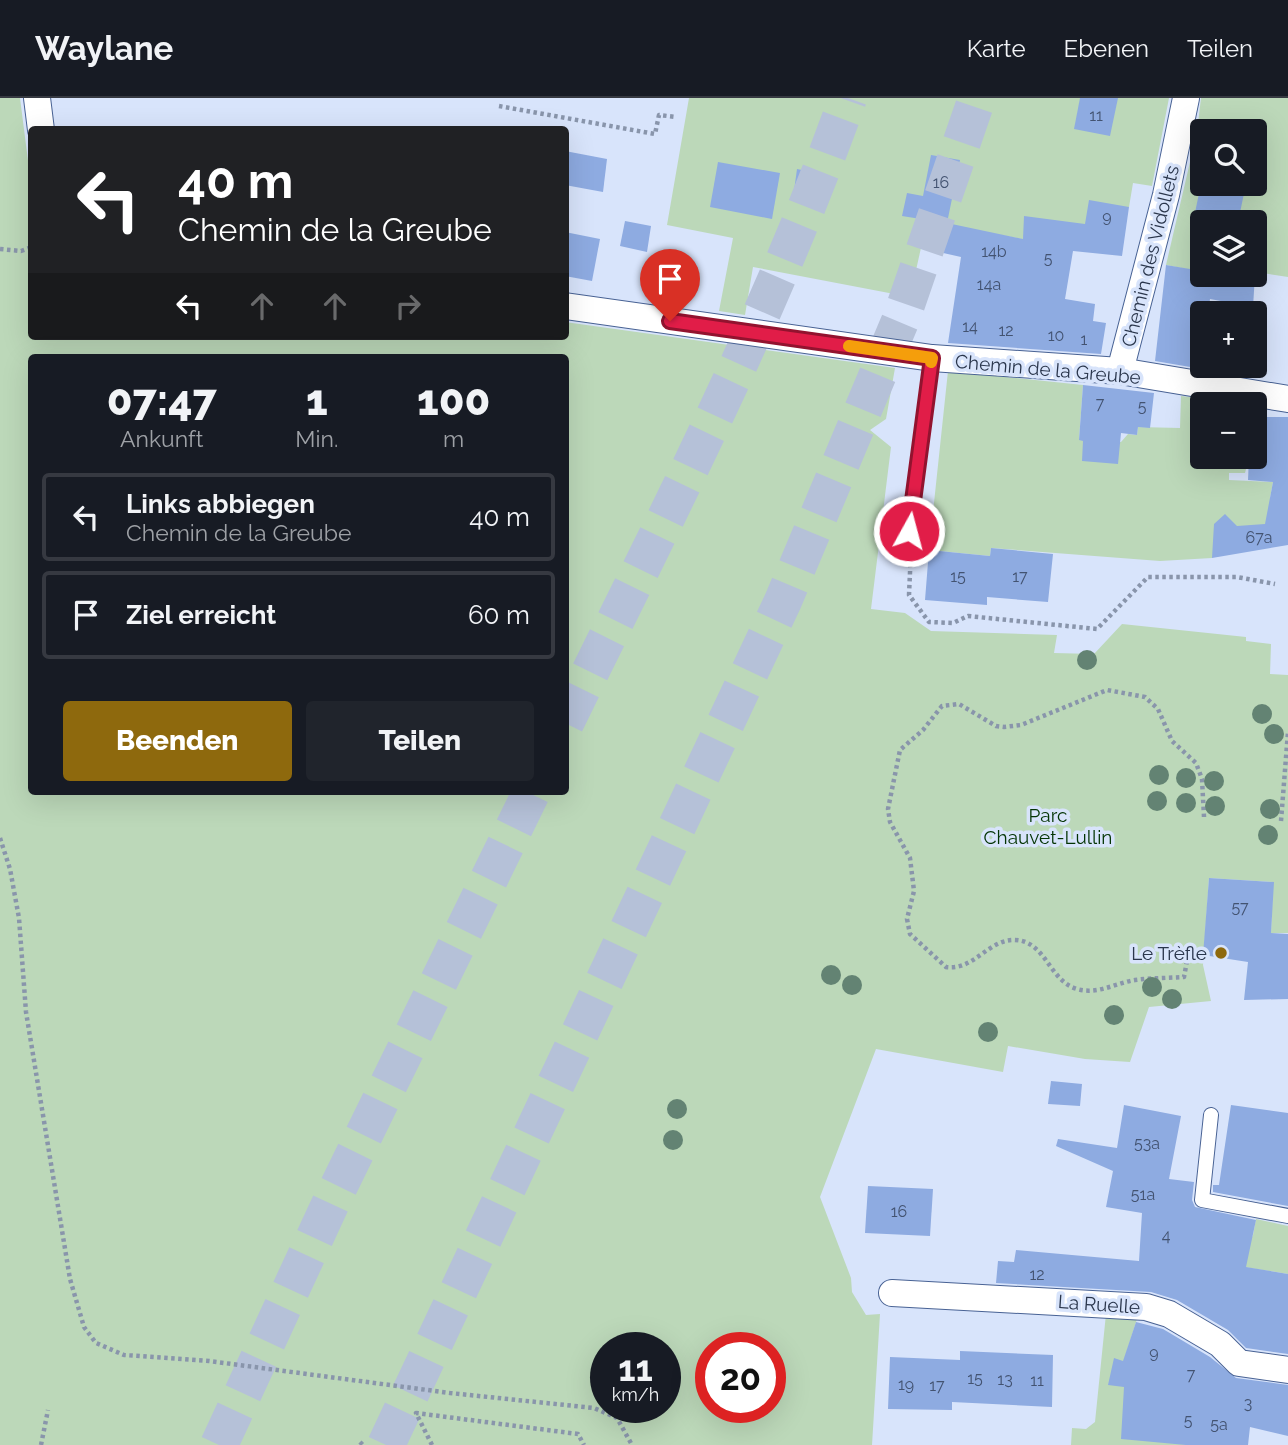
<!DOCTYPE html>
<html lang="de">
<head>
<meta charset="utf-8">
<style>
	:root { --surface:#171b24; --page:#20242c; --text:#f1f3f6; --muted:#9ea1a6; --line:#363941; --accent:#8e690d }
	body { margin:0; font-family:Raleway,sans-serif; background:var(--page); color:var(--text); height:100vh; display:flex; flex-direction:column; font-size:26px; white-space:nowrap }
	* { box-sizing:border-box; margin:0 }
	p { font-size:23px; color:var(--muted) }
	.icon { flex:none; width:38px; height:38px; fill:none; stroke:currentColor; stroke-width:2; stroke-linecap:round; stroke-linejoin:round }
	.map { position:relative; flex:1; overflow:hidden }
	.details { position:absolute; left:28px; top:256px; width:541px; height:441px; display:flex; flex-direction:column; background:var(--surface); border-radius:7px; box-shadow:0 7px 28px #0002 }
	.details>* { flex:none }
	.hud { position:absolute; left:28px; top:28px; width:541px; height:214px; border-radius:7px; box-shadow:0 7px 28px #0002; background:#202124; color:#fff; overflow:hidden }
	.fabs { position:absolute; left:1190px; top:21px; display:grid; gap:14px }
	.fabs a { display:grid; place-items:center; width:77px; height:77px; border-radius:7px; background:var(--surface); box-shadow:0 7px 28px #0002; font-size:35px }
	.speed { position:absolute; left:590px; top:1234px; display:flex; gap:14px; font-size:35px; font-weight:700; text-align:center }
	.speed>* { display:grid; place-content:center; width:91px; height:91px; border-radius:50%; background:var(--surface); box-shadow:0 7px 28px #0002; line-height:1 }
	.speed small { font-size:18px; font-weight:400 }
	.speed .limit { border:10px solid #d22; background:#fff; color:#111 }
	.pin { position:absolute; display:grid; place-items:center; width:60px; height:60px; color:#fff; margin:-72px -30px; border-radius:50% 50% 50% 0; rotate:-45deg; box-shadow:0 0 7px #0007 }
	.pin .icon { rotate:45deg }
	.me { position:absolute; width:77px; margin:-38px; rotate:7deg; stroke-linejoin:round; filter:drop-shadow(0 0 5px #0008) }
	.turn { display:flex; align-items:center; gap:24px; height:147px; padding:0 35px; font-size:32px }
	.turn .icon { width:91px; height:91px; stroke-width:2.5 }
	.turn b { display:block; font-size:49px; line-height:60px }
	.lanes { display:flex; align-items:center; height:66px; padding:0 35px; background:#0003; justify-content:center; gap:35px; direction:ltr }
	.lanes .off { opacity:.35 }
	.eta { display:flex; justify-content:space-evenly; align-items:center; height:119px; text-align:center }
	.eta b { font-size:42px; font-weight:800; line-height:49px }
	.primary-button { display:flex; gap:14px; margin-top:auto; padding:14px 35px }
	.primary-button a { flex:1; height:80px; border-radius:7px; background:var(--accent); color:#fff; font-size:28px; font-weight:800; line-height:80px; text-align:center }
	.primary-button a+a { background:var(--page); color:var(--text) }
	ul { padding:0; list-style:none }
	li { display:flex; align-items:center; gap:21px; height:88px; margin:0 14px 10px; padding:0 21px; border:4px solid var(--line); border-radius:7px }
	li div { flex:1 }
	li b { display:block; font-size:26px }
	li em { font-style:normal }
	header { display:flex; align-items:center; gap:42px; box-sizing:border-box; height:98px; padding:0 35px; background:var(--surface); border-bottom:2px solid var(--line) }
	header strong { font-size:33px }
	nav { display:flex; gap:38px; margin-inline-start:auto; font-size:24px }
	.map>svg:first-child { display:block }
</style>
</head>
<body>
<header>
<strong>Waylane</strong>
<nav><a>Karte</a><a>Ebenen</a><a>Teilen</a></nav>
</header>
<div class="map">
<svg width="1288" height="1347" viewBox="0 0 1288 1347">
	<rect width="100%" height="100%" fill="#d8e4fb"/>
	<g fill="#bcd8b9" fill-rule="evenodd">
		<path d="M0,0H20L32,94V238H565V224L895,270L886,321L870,332L891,349L871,511L905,515L931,533L1057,537L1054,555L1094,556L1122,526L1246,539V543L1271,546L1270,576L1288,577V835H1271L1273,784L1209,780L1203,867L1211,903L1149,909L1130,964L1085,961L1008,948L1003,974L876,951L820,1099L851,1180L852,1194L866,1217L880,1216L872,1347H0ZM32,259H565V693H32ZM606,1250H665V1309H606ZM710,1250H770V1309H710Z"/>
		<path d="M689,0H1169L1152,88L1133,85L1129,109L1085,127L1027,142L927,123L910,199L753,169L745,217L719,213L733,140L667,127Z"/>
		<path d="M1201,0H1288V179L1256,174L1255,124H1202V150L1197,173L1166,167L1197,34ZM1202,33H1255V86H1202Z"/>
		<path d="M948,273L1083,287L1079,342L1121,344L1128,336L1137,337L1138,329L1180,330L1181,298L1237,304L1202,306V359H1249L1245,375H1229V382L1273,384L1270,400L1280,401L1275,429L1234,428L1212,460L1160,463L991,450L990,458L929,452Z"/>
		<path d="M1256,1121L1288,1128V1176L1238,1168L1253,1137Z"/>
		<path d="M1106,1216L1137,1221L1122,1268L1199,1347H1071L1072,1330L1086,1331L1095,1324Z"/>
	</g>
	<g fill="#8eabe1">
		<path d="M1080,0H1118L1110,38L1074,31Z"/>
		<path d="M565,53L607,61L603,94L565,87Z"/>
		<path d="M931,57L960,62L947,125L1023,141L1024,118L1085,126L1089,102L1129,109L1122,158L1073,153L1065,201L1095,206L1093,223L1106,225L1101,256L948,245L961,159L921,150L927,122L902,118L907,95L923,98Z"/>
		<path d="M718,64L780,75L772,121L710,109Z"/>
		<path d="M797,71L825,77L820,98L794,93Z"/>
		<path d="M1201,86H1246L1238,124H1193Z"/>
		<path d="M625,123L651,128L647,154L620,148Z"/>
		<path d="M565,134L600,141L592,183L565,178Z"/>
		<path d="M1166,167L1202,173V177H1255L1253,209L1210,201L1208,215H1202V271L1155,263Z"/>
		<path d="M1083,287L1154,295L1150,330L1138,329L1137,337L1121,335L1118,366L1082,363L1083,343L1079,342Z"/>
		<path d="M1255,319H1288V447L1212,460L1214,426L1225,416L1237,428L1265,426L1273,384L1248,382L1249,359H1255Z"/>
		<path d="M991,450L1053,456L1048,504L987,499V507L925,502L929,452L990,458Z"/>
		<path d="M1209,780L1274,784L1271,835L1288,836V901L1244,902L1248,864L1203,857Z"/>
		<path d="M1051,983L1082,986L1080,1008L1048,1006Z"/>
		<path d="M1124,1007L1181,1018L1169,1081L1194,1084L1192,1102L1195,1109L1256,1122L1246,1169L1288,1176V1256L1246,1250L1228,1232L1177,1202L1151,1194L996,1185L998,1163L1014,1164L1016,1152L1139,1163L1142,1115L1106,1109L1113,1073L1056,1048L1058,1041L1117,1050Z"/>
		<path d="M1231,1007L1288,1015V1108L1213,1094V1087H1219Z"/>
		<path d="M868,1088L933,1091L930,1138L865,1135Z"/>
		<path d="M1136,1224L1163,1231L1210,1259L1236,1280L1288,1287V1338L1250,1329L1248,1347H1186L1121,1341L1124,1289L1108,1287L1114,1260L1123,1263Z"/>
		<path d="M960,1253L1053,1257L1052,1309L952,1304V1312L888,1311L890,1259L960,1262Z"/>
	</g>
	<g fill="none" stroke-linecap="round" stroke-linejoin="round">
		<g stroke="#b5c1d8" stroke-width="38" stroke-dasharray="38 19" stroke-linecap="butt">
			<path d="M565,625C666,419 771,216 848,0"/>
			<path d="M219,1347L333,1100L532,693"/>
			<path d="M386,1347L783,503L901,221L977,0"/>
		</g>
		<g stroke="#486294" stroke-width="16">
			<g id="lane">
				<path d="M909,433L932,260"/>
				<path d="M1211,1017L1202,1102L1288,1118"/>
			</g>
		</g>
		<g stroke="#486294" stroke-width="28">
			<g id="street">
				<path d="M37,0L41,32"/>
				<path d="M565,208L932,260L1120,273L1288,301"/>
				<path d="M1120,273L1166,97L1186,0"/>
				<path d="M892,1195L1146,1209L1169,1216L1220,1246L1239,1265L1288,1272"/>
			</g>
		</g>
		<g stroke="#8995ab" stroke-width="4.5" stroke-dasharray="3.5 3.5" stroke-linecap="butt">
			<path d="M499,8L655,36L659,17L676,19"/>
			<path d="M0,151L21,153L32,149"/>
			<path d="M911,452L909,497L929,524L953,525L968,518L1097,531L1148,479H1237L1275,486"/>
			<path d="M1281,723L1288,634"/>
			<path d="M0,740L10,771L19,820L26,914L70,1181L84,1229L96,1245L124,1257L209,1263L450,1295L594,1310L617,1320L632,1347"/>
			<path d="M1187,863L1184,879C1168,880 1151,880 1135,882C1116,885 1097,897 1077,891C1049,883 1046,843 1015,842C988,841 974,873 946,869L910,836L907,821L914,793L910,760L890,724L888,711L900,652L923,632L942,608L959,606L996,628L1004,629L1021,627L1107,592L1145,599L1158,611L1172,643L1196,665L1202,681L1204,719"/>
			<path d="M360,1344L363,1347"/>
			<path d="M41,1347L48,1312"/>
			<path d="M432,1347L416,1315L578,1336L584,1347"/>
		</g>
		<use href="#lane" stroke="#fff" stroke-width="14"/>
		<use href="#street" stroke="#fff" stroke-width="26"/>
	</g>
	<g fill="#638373">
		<circle cx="1087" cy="562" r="10"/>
		<circle cx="1262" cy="616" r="10"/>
		<circle cx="1274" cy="636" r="10"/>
		<circle cx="1159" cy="677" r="10"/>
		<circle cx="1186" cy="680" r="10"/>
		<circle cx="1214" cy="683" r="10"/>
		<circle cx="1157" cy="703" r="10"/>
		<circle cx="1186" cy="705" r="10"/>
		<circle cx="1215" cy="708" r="10"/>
		<circle cx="1270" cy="711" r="10"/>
		<circle cx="1268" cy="737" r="10"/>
		<circle cx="831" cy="877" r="10"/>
		<circle cx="852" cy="887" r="10"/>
		<circle cx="1152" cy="889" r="10"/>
		<circle cx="1172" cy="901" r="10"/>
		<circle cx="1114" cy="917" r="10"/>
		<circle cx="988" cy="934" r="10"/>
		<circle cx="677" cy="1011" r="10"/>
		<circle cx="673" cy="1042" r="10"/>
	</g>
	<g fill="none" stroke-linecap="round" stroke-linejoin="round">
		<g stroke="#92132f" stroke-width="18">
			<path id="route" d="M670,223L932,260L909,433"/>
		</g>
		<use href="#route" stroke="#e11d48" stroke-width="12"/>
		<path stroke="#f59e0b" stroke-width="12" d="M849,248L932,260L931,264"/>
	</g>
	<circle fill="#8e690d" stroke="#d8e4fb" stroke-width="2.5" cx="1221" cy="855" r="7"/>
	<g text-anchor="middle" stroke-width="7" stroke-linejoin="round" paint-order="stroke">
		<g font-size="16" fill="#435371">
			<text x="1096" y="23">11</text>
			<text x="941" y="90">16</text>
			<text x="1107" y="124">9</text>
			<text x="994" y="159">14b</text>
			<text x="1048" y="166">5</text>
			<text x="989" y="192">14a</text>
			<text x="970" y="234">14</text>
			<text x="1006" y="238">12</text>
			<text x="1056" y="243">10</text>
			<text x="1084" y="247">1</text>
			<text x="1100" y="311">7</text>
			<text x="1142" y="314">5</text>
			<text x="1259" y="445">67a</text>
			<text x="958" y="484">15</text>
			<text x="1020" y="484">17</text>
			<text x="1240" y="815">57</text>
			<text x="1147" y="1051">53a</text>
			<text x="1143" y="1102">51a</text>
			<text x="899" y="1119">16</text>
			<text x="1166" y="1143">4</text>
			<text x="1037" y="1182">12</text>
			<text x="1154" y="1260">9</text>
			<text x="1191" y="1282">7</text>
			<text x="975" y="1286">15</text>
			<text x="1005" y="1287">13</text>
			<text x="1037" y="1288">11</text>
			<text x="906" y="1292">19</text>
			<text x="937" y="1293">17</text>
			<text x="1248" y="1311">3</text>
			<text x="1188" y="1328">5</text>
			<text x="1219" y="1332">5a</text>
		</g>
		<g font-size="19" fill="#2a364c" stroke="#d8e4fb">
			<text transform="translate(1150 158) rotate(-76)" y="7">Chemin des Vidollets</text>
			<text transform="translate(1048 271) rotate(5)" y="7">Chemin de la Greube</text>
			<text transform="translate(1099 1206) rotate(4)" y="7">La Ruelle</text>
		</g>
		<g font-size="19" fill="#033403" stroke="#d8e4fb">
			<text x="1048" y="724">Parc<tspan x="1048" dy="22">Chauvet-Lullin</tspan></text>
		</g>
		<g font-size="19" fill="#2a364c" stroke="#d8e4fb" text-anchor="end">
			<text x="1207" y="862">Le Trèfle</text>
		</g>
	</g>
</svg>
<div class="fabs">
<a><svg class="icon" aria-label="search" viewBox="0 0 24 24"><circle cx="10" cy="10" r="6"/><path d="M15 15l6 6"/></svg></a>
<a><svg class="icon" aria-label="layers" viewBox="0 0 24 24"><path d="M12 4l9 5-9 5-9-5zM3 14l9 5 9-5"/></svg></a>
<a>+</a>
<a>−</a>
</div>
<div class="speed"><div>11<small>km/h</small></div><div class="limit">20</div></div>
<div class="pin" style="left:670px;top:223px;background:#d93025"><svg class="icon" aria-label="arrive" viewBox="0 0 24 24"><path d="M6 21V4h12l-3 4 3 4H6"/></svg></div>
<svg class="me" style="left:909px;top:433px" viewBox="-20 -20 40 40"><circle r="17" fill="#e11d48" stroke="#fff" stroke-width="3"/><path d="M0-11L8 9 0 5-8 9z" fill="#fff"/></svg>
<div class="hud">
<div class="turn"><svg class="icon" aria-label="left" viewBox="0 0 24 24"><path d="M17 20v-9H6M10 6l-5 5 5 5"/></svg><div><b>40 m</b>Chemin de la Greube</div></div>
<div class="lanes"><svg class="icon" aria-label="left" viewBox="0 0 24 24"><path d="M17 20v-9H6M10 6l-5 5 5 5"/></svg><svg class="icon off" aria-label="ahead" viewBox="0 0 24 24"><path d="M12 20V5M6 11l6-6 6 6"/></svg><svg class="icon off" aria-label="ahead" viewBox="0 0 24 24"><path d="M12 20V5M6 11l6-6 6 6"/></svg><svg class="icon off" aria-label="right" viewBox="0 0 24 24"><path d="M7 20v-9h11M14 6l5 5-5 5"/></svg></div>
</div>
<section class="details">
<div class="eta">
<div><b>07:47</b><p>Ankunft</p></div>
<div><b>1</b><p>Min.</p></div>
<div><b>100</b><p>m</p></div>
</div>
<ul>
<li><svg class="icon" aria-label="left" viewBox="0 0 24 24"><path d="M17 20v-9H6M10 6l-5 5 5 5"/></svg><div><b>Links abbiegen</b><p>Chemin de la Greube</p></div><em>40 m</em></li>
<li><svg class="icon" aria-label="arrive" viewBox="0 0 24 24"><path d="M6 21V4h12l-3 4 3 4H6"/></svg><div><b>Ziel erreicht</b></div><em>60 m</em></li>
</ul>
<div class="primary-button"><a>Beenden</a><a>Teilen</a></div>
</section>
</div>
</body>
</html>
